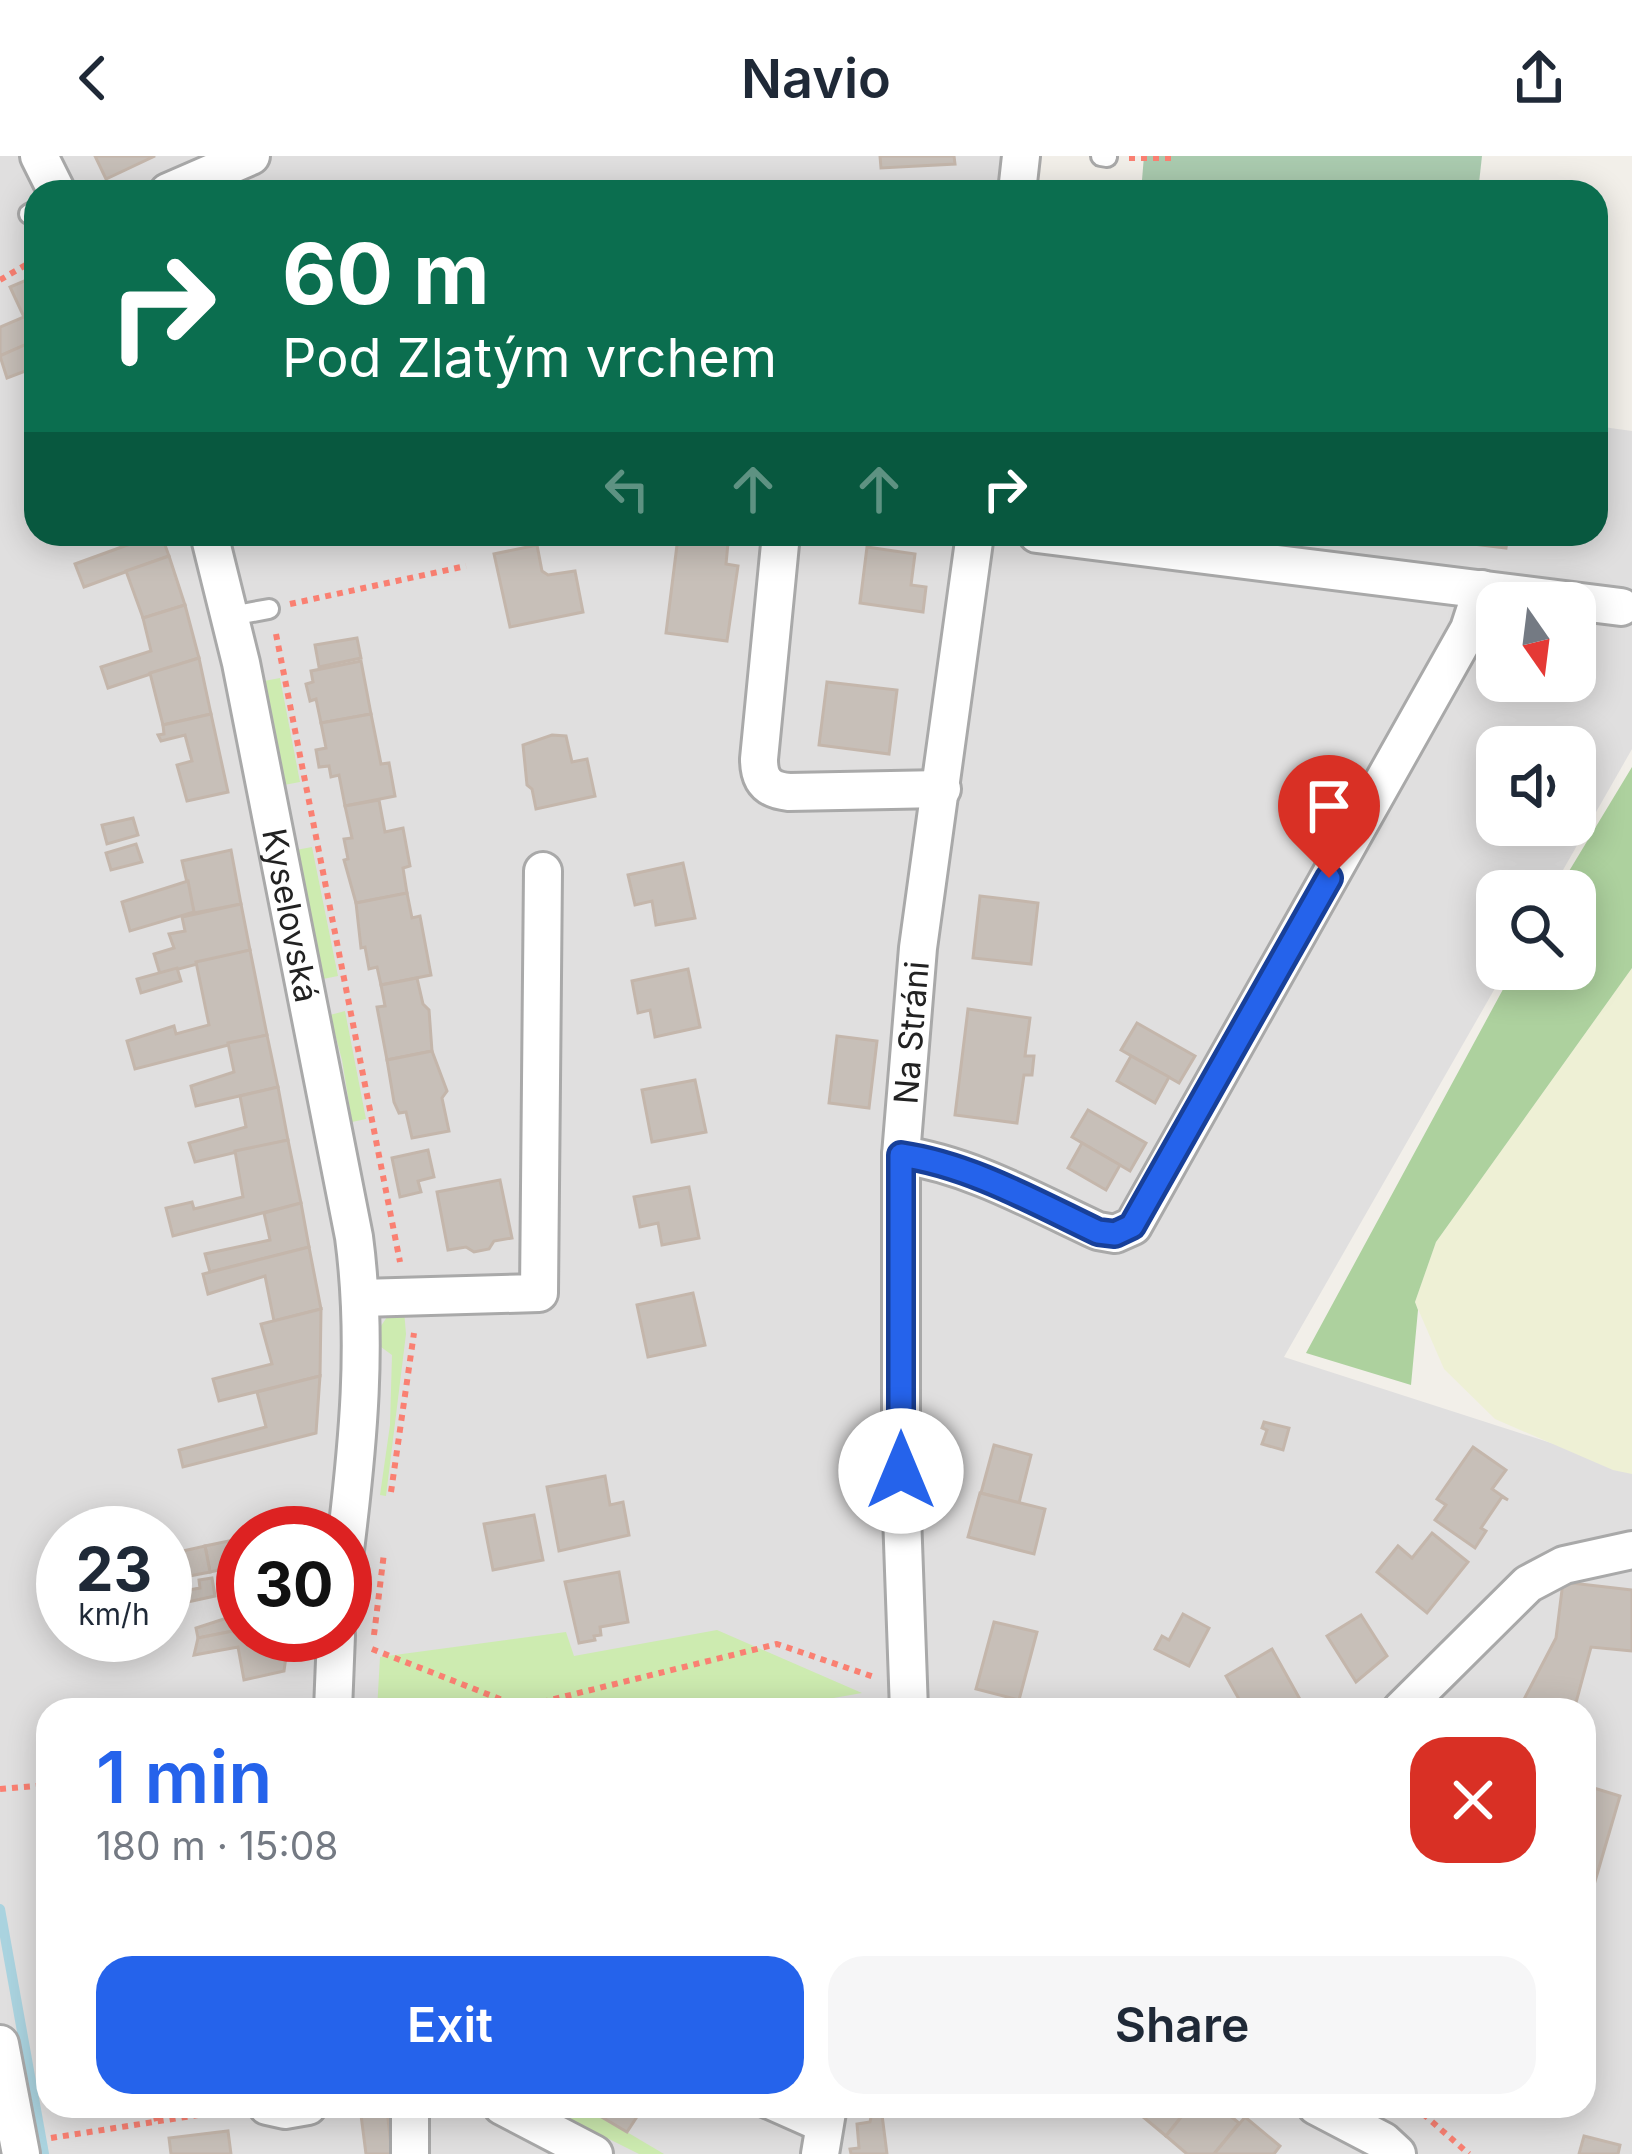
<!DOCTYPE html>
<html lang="en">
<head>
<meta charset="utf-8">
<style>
	:root { --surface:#fff; --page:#f6f6f7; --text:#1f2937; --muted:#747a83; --accent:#2563eb }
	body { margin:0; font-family:Inter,sans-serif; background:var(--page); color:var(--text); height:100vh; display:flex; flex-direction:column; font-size:45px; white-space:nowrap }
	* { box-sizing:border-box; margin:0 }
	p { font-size:39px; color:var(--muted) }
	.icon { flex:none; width:66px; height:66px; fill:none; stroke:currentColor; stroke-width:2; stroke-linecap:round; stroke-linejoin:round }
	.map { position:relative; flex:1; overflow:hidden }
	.side { position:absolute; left:36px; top:1542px; width:1560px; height:420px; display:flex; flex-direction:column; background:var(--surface); border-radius:36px; box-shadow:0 6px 30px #0003 }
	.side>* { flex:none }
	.guide { position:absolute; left:24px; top:24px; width:1584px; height:366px; border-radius:36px; box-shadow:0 6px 30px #0003; background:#0b6e4f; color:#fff; overflow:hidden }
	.needle { width:78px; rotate:166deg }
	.controls { position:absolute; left:1476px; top:426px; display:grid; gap:24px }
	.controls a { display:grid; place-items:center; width:120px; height:120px; border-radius:24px; background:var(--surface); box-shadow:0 6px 30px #0003; font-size:60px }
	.speed { position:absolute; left:36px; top:1350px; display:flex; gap:24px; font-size:60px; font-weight:700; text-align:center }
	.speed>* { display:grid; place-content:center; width:156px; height:156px; border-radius:50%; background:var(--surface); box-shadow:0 6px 30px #0003; line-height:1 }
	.speed small { font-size:30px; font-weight:400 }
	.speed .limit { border:18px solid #d22; background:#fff; color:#111 }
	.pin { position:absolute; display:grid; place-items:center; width:102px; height:102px; color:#fff; margin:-123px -51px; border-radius:50% 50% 50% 0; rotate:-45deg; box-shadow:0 0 12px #0007 }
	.pin .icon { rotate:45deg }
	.me { position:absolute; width:132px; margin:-66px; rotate:0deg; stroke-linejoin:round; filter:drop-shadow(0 0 9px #0008) }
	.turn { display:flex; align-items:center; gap:42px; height:252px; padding:0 60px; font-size:54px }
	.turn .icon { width:156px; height:156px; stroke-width:2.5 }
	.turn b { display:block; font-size:84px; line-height:102px }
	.lanes { display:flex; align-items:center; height:114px; padding:0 60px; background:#0003; justify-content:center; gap:60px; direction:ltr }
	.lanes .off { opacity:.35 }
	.round { display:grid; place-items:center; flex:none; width:126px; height:126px; border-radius:36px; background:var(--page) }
	.summary { display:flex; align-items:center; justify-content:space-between; height:204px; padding:0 60px }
	h1 { font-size:72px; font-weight:600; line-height:90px; color:var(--accent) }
	.primary-button { display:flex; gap:24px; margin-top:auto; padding:24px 60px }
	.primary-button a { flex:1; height:138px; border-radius:36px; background:var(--accent); color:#fff; font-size:48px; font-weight:600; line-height:138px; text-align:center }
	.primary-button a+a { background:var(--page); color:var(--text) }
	header { display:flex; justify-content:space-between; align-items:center; height:156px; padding:0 60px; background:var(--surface); font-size:54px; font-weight:600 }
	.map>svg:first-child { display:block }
</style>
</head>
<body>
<header><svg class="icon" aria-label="back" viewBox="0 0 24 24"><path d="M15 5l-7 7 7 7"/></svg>Navio<svg class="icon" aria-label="share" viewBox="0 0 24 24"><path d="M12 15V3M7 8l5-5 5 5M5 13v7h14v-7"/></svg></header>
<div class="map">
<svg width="1632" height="1998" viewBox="0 0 1632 1998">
	<rect width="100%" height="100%" fill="#f2efe9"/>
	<path fill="#e0dfdf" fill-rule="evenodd" d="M0,0H1027L1025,36H36V378H1596V270L1632,275V593L1551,735H1497V813H1506L1284,1201L1632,1313V1998H0ZM1497,447H1575V525H1497ZM1497,591H1575V669H1497ZM63,1377H165V1479H63ZM243,1377H345V1479H243ZM48,1554H1584V1950H48Z"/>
	<path fill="#eef0d5" d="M1632,812V1318L1613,1314L1495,1263L1444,1213L1415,1146L1436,1086Z"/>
	<g fill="#cdebb0">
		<path d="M280,522L300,626L284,629L264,525Z"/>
		<path d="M312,691L338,820L323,823L296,694Z"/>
		<path d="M345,855L366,963L352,966L342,904L330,859Z"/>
		<path d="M404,1154L406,1178L386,1340L380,1339L390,1269L392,1199L381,1191V1170L389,1158Z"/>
		<path d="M717,1474L862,1537L765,1554H377L380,1501L566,1476L574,1500Z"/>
		<path d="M543,1950H583L664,1998H639Z"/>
	</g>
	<path fill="#add19e" d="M1632,611V812L1436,1086L1415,1146L1418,1154L1411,1229L1306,1197L1514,813H1575V735H1557Z"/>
	<path fill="#aacbaf" d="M1144,0H1482L1478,36H1141Z"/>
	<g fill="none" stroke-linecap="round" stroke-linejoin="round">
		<path stroke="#aad3df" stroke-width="10" d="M0,1753L44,1998"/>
	</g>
	<g fill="#c7bfb8" stroke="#c4b6ab" stroke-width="3">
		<path d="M95,0H155L106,23Z"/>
		<path d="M880,0H954L955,8L881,12Z"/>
		<path d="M36,120V184L0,200V171L24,161L10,131Z"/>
		<path d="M36,184V211L7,222L0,200Z"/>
		<path d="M126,378H161L169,400L84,431L75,408L130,388Z"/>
		<path d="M1440,378H1508L1506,392L1440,384Z"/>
		<path d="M678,381L728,387L726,408L738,410L727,485L666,477Z"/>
		<path d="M537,389L542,415L548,419L575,415L583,456L510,471L494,398Z"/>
		<path d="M867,391L915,398L911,429L926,431L923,456L860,447Z"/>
		<path d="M169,400L185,449L143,462L126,415Z"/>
		<path d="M185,449L199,502L108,532L101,511L151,495L143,462Z"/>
		<path d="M357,482L361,502L319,511L315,489Z"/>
		<path d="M199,502L211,558L163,569L150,517Z"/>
		<path d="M361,505L371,558L321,567L316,543L310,545L306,528L313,526L311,515Z"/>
		<path d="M827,526L897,534L889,598L819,589Z"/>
		<path d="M211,558L228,636L187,645L177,609L192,605L185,579L161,585L158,579L164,578L163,569Z"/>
		<path d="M371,558L381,608L389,607L395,640L345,650L339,619L331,621L329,610L319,611L316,594L326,592L321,567Z"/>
		<path d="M552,579L566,580L572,606L587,603L595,640L536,653L532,633L527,629L523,589Z"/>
		<path d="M379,644L385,676L403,672L410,710L403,712L407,737L356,747L344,704L348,703L344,683L352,682L345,650Z"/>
		<path d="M133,662L138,679L107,688L102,669Z"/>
		<path d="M136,688L142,706L111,714L106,697Z"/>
		<path d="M231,694L241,748L194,757L182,705Z"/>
		<path d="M683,707L695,762L656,769L652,745L635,749L628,719Z"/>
		<path d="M188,725L194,756L130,775L122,746Z"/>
		<path d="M407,737L412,762L420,760L431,819L381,829L377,811L369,813L365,791L361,792L356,747Z"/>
		<path d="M980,740L1038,747L1031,808L973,802Z"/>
		<path d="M241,748L250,794L160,818L154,798L174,792L169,778L185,775L182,761Z"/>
		<path d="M250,794L267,879L135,913L127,885L174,870L176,878L209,869L196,806Z"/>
		<path d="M177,812L181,825L141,837L137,823Z"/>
		<path d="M688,813L700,871L655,881L650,854L638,857L632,825Z"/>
		<path d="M417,822L423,848L429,854L432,895L387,904L377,851L385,850L381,829Z"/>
		<path d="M968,853L1030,862L1025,900H1034L1032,919H1024L1017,967L955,959Z"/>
		<path d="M1137,867L1195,900L1179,927L1121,894Z"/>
		<path d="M267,879L278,931L196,950L191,930L234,916L228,887Z"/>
		<path d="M837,880L877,885L869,952L829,947Z"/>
		<path d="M432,895L447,935L442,942L449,975L412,982L406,956L399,957L394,946L387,904Z"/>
		<path d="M1131,900L1169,921L1155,947L1117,925Z"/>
		<path d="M695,924L706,976L652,986L642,934Z"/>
		<path d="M278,931L288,984L195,1006L189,987L246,971L240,940Z"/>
		<path d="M1088,954L1146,987L1130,1015L1072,981Z"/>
		<path d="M288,984L301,1047L173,1080L166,1052L192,1046L194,1053L243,1041L235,995Z"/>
		<path d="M1082,987L1120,1009L1106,1034L1068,1012Z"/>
		<path d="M428,994L434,1021L418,1025L421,1036L400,1041L392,1002Z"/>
		<path d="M500,1024L512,1082L494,1085L489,1093L474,1096L466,1091L448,1094L437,1036Z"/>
		<path d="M689,1031L699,1082L662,1089L658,1067L640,1071L634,1041Z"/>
		<path d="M301,1047L309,1091L210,1116L205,1098L270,1084L264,1057Z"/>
		<path d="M309,1091L321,1153L274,1165L265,1120L208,1138L203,1118Z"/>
		<path d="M693,1137L705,1189L648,1201L637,1149Z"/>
		<path d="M321,1153L320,1220L219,1245L213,1223L272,1208L261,1168Z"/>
		<path d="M320,1220L316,1277L183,1311L179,1294L266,1271L257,1236Z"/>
		<path d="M1264,1266L1289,1272L1283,1294L1262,1288L1267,1274L1262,1272Z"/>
		<path d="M994,1289L1031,1299L1019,1347L981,1337Z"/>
		<path d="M1473,1291L1506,1314L1492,1333L1508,1344L1502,1341L1481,1372L1486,1375L1475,1392L1435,1364L1446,1349L1437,1343Z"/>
		<path d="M605,1320L610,1349L623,1346L629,1379L559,1395L547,1331Z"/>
		<path d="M980,1337L1045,1353L1034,1398L968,1381Z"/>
		<path d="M534,1359L543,1404L493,1414L484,1368Z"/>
		<path d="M1432,1377L1468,1406L1427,1457L1377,1416L1398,1390L1412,1402Z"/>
		<path d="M243,1382V1409L210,1416L205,1390Z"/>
		<path d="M205,1390L210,1416L169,1424L172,1437L200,1432L199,1424L212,1422L215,1440L165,1451V1399Z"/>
		<path d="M619,1416L628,1466L600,1471L601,1479L594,1480L595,1484L579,1487L565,1426Z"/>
		<path d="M1563,1426L1632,1434V1495L1591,1491L1574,1554L1520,1551L1556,1482Z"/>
		<path d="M1183,1458L1209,1472L1189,1510L1155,1493L1162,1480L1169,1484Z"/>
		<path d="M1361,1459L1387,1500L1356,1526L1327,1480Z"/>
		<path d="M227,1462L228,1466L243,1463V1473L198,1482L196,1472Z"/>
		<path d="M994,1466L1037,1476L1019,1544L976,1533Z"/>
		<path d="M243,1473V1479H289L284,1515L244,1524L238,1491L194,1499L198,1482Z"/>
		<path d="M1272,1493L1302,1547L1289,1554H1245L1226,1520Z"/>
		<path d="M1584,1629L1620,1640L1584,1763Z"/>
		<path d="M583,1950H644L627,1976Z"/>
		<path d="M1130,1950H1190L1166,1980Z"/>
		<path d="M1190,1950H1218L1239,1967L1214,1998H1187L1166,1980Z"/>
		<path d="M873,1951H881L887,1998H851L850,1993L859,1992L857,1968L870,1966Z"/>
		<path d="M387,1954L392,1998H366L361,1959Z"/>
		<path d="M1245,1961L1280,1990L1274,1998H1214Z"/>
		<path d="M228,1975L231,1998H171L169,1982Z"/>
		<path d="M1584,1980L1620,1989L1618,1998H1579Z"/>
	</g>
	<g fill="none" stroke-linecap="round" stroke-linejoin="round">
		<g stroke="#a9a9a9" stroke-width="24">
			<g id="service">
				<path d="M1101,0L1107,1"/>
				<path d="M29,58L36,54"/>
				<path d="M231,460L269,453"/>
				<path d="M761,1950L822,1977"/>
			</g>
		</g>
		<g stroke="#a9a9a9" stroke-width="42">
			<g id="minor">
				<path d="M39,0L57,36"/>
				<path d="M168,36L251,0"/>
				<path d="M1017,36L1021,0"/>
				<path id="s1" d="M209,378L241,507L354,1081C368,1186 358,1289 345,1394"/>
				<path d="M781,378L759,603C759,625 768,634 789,636L942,633"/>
				<path d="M1037,378L1621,451"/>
				<path d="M901,999C971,1009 1035,1046 1098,1075L1115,1078L1133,1070L1469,473L1482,433"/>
				<path d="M361,1142L539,1137L543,715"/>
				<path d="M333,1554L336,1479"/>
				<path id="s2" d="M909,1554L901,1331V999L918,792L975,378"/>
				<path d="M1401,1554L1528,1428L1564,1409L1632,1394"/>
				<path d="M0,1888L21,1998"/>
				<path d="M267,1950L285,1954L308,1950"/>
				<path d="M410,1950V1998"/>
				<path d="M502,1950L594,1998"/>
				<path d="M1316,1950L1383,1985L1397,1998"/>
				<path d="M820,1998L828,1950"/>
			</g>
		</g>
		<g stroke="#fa8072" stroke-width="6" stroke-dasharray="6 6" stroke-linecap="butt">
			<path d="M1129,2H1177"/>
			<path d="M0,124L36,103"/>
			<path d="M290,448L466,410"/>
			<path d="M276,478L400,1106"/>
			<path d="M391,1336L414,1177"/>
			<path d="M374,1479L384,1397"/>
			<path d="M372,1493L505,1545L538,1547L777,1488L874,1521"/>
			<path d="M0,1633L48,1629"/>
			<path d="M153,1950L157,1965"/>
			<path d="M1414,1950L1469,1998"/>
			<path d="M51,1982L211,1957L231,1950"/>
		</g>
		<use href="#service" stroke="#fff" stroke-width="18"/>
		<use href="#minor" stroke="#fff" stroke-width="36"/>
	</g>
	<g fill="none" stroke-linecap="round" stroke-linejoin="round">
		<g stroke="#184099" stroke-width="30">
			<path id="route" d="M901,1315V999C970,1009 1035,1046 1098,1076L1115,1078L1132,1070L1329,722"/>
		</g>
		<use href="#route" stroke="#2563eb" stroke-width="21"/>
	</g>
	<g text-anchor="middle" stroke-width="9" stroke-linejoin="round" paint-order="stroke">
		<g font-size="33" fill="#222" stroke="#fff">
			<text dy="12" stroke="none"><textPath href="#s1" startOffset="390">Kyselovská</textPath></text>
			<text dy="12" stroke="none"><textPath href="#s2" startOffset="678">Na Stráni</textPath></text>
		</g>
	</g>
</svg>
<div class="controls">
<a><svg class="needle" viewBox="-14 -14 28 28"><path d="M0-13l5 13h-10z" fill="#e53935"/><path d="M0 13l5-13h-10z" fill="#747a83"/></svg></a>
<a><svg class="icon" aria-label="sound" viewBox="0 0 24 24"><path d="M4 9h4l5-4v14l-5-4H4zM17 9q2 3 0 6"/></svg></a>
<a><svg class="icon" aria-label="search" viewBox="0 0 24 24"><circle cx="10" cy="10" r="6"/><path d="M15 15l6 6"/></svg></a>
</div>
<div class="speed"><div>23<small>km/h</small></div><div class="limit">30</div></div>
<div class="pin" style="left:1329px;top:722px;background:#d93025"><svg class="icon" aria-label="arrive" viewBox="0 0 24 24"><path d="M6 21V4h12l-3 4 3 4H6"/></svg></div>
<svg class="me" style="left:901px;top:1315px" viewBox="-20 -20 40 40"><circle r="19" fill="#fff"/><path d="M0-13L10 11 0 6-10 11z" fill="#2563eb"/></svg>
<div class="guide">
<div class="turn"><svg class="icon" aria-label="right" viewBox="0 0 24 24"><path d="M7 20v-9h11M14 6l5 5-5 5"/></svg><div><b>60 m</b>Pod Zlatým vrchem</div></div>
<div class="lanes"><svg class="icon off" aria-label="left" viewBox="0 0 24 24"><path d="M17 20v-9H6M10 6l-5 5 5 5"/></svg><svg class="icon off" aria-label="ahead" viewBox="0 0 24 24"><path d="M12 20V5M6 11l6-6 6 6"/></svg><svg class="icon off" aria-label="ahead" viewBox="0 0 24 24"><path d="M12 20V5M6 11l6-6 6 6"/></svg><svg class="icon" aria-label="right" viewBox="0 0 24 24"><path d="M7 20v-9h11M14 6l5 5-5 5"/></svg></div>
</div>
<section class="side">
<div class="summary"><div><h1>1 min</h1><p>180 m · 15:08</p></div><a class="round" style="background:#d93025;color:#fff"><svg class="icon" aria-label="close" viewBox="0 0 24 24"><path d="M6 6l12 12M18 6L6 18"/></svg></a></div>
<div class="primary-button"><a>Exit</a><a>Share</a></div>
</section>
</div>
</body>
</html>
